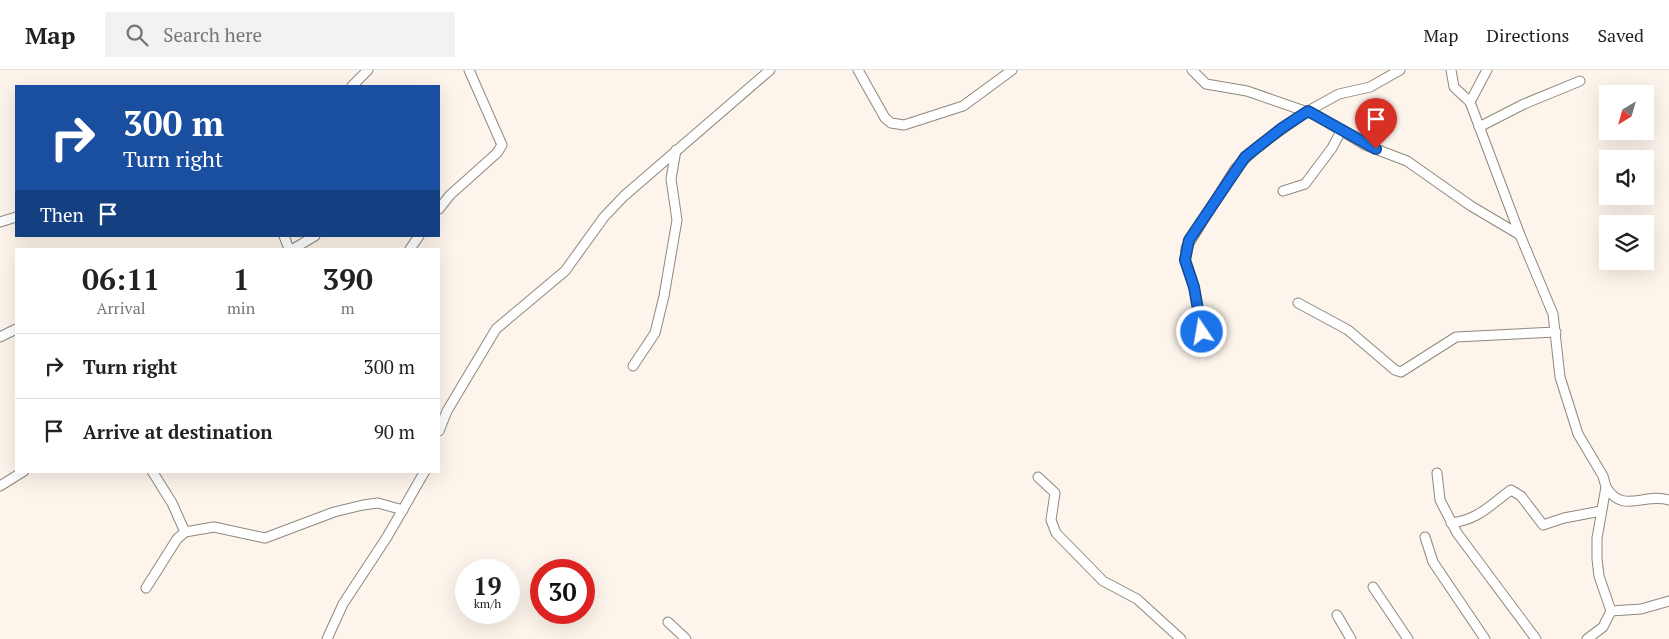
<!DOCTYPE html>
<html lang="en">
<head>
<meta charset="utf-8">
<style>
	:root { --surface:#fff; --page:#f2f2f2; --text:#222; --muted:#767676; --line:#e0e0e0 }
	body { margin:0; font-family:"PT Serif",serif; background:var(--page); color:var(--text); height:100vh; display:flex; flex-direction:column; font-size:19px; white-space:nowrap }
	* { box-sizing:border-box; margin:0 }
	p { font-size:16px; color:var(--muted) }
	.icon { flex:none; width:28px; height:28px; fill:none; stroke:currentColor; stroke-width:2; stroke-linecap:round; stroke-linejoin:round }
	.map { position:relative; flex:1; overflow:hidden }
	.panel { position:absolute; left:15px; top:178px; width:425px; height:225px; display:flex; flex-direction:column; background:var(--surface); border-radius:0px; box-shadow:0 5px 20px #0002 }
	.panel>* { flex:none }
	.guide { position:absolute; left:15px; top:15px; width:425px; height:152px; border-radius:0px; box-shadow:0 5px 20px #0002; background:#1a4fa0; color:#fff; overflow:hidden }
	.needle { width:32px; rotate:217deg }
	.controls { position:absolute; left:1599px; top:15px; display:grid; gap:10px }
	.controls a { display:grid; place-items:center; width:55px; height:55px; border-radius:0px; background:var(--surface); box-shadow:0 5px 20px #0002; font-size:25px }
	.speed { position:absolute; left:455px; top:489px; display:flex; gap:10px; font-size:25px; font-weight:700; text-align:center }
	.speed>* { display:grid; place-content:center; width:65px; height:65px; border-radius:50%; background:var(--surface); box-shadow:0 5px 20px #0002; line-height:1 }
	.speed small { font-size:12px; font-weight:400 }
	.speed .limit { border:8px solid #d22; background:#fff; color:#111 }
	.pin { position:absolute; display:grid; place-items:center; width:42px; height:42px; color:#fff; margin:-51px -21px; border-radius:50% 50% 50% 0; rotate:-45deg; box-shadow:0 0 5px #0007 }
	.pin .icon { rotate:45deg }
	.me { position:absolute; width:55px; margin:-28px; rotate:348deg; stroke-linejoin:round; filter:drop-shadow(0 0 4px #0008) }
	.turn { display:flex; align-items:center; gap:18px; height:105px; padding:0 25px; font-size:22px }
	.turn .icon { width:65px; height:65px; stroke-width:2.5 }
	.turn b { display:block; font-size:35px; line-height:42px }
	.then { display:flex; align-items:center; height:48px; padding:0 25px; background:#0003; gap:10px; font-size:19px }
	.eta { display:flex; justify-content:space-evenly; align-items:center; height:85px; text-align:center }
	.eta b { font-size:30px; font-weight:600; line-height:35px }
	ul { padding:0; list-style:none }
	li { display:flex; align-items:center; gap:15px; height:65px; padding:0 25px; border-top:1px solid var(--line) }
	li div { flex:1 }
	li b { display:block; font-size:19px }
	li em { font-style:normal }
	header { display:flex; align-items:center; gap:30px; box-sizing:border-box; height:70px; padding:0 25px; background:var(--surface); border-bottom:1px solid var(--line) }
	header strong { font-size:24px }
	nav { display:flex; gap:28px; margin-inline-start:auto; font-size:18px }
	.search { width:350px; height:45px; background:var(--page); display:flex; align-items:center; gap:12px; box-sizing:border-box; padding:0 18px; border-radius:0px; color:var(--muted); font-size:19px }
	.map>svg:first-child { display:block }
</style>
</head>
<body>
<header>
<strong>Map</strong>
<div class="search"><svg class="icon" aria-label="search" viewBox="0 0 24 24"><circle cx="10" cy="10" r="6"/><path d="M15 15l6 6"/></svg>Search here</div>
<nav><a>Map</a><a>Directions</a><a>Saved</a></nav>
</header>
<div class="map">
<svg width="1669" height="569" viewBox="0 0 1669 569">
	<rect width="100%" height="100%" fill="#fdf5eb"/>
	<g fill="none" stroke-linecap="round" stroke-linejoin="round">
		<g stroke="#8f887f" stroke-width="11">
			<g id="minor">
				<path d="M858,0L885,48L891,53L904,55L963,36L1012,0"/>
				<path d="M1192,0L1206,14L1247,21L1316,45L1365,75L1407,91L1471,136L1520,165L1553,244L1560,307L1578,364L1603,406L1606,417L1597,468V489L1599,506L1611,541L1603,557L1587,569"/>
				<path d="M1451,0L1454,17L1470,32"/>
				<path d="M1487,0L1470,32L1520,165"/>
				<path d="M352,16L368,0"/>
				<path d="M1479,57L1524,34L1580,11"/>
				<path d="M1283,121L1305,114L1332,78L1341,61"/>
				<path d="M439,139L450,125L497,83L502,75L469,0"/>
				<path d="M0,152L16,147"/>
				<path d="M284,166L289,179"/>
				<path d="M293,179L315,166"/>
				<path d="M410,179L419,166"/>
				<path d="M1298,233L1348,260L1395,300L1401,302L1456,267L1556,262"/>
				<path d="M1202,262L1194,217L1185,190L1186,178L1235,99L1257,77L1308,41L1339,24L1370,17L1400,0"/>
				<path d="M0,267L16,259"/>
				<path d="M633,296L655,263L664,226L677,150L671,109L676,80"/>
				<path d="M439,361L447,341L496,259L565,201L604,147L624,126L770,0"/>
				<path d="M152,401L172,433L185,462"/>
				<path d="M1437,403L1440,430L1457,463L1536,569"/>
				<path d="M1038,407L1055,423L1051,450L1056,463L1103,511L1137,529L1181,569"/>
				<path d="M0,416L24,401"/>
				<path d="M1606,417C1623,445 1645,422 1669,430"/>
				<path d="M1451,453C1478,450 1490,435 1511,420L1521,426L1543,455L1564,448L1601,441"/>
				<path d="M1425,467L1433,492L1485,569"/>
				<path d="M1373,517L1408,569"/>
				<path d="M146,518L177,469L185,462L214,457L265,468L334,442L363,435L378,433L403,440"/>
				<path d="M1611,541L1641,539L1669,531"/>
				<path d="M1337,545L1351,569"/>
				<path d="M668,552L686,569"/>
				<path d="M327,569L343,534L387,467L425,401"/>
			</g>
		</g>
		<use href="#minor" stroke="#fff" stroke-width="9"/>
	</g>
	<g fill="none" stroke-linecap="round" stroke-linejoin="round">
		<g stroke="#114b97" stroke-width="12">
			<path id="route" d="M1202,262L1194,217L1185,190L1189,170L1245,87L1282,58L1308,41L1376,79"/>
		</g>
		<use href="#route" stroke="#1a73e8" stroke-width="9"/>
	</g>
</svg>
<div class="controls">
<a><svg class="needle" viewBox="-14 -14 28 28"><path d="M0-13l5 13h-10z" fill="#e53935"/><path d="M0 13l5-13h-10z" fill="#767676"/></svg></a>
<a><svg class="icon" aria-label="sound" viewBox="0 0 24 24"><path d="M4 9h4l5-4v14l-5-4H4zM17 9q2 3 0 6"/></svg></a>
<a><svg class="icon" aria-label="layers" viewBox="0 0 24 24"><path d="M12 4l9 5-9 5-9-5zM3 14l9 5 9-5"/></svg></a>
</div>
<div class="speed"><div>19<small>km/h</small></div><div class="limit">30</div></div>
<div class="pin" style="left:1376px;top:79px;background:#d93025"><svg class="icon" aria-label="arrive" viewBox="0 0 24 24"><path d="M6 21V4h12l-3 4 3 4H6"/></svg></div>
<svg class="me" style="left:1202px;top:262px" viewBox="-20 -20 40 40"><circle r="17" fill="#1a73e8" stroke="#fff" stroke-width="3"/><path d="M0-11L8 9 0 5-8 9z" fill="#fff"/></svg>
<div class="guide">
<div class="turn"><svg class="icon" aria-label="right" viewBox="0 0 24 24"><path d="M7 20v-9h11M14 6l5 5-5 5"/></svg><div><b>300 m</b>Turn right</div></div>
<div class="then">Then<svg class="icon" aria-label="arrive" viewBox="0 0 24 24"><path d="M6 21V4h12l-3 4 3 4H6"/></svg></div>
</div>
<section class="panel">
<div class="eta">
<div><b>06:11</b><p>Arrival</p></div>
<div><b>1</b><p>min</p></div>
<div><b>390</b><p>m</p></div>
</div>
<ul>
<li><svg class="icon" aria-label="right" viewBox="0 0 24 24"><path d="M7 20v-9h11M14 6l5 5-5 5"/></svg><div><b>Turn right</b></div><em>300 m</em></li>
<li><svg class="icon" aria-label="arrive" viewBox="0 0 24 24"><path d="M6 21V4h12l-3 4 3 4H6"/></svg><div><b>Arrive at destination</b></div><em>90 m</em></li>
</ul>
</section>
</div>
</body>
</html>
